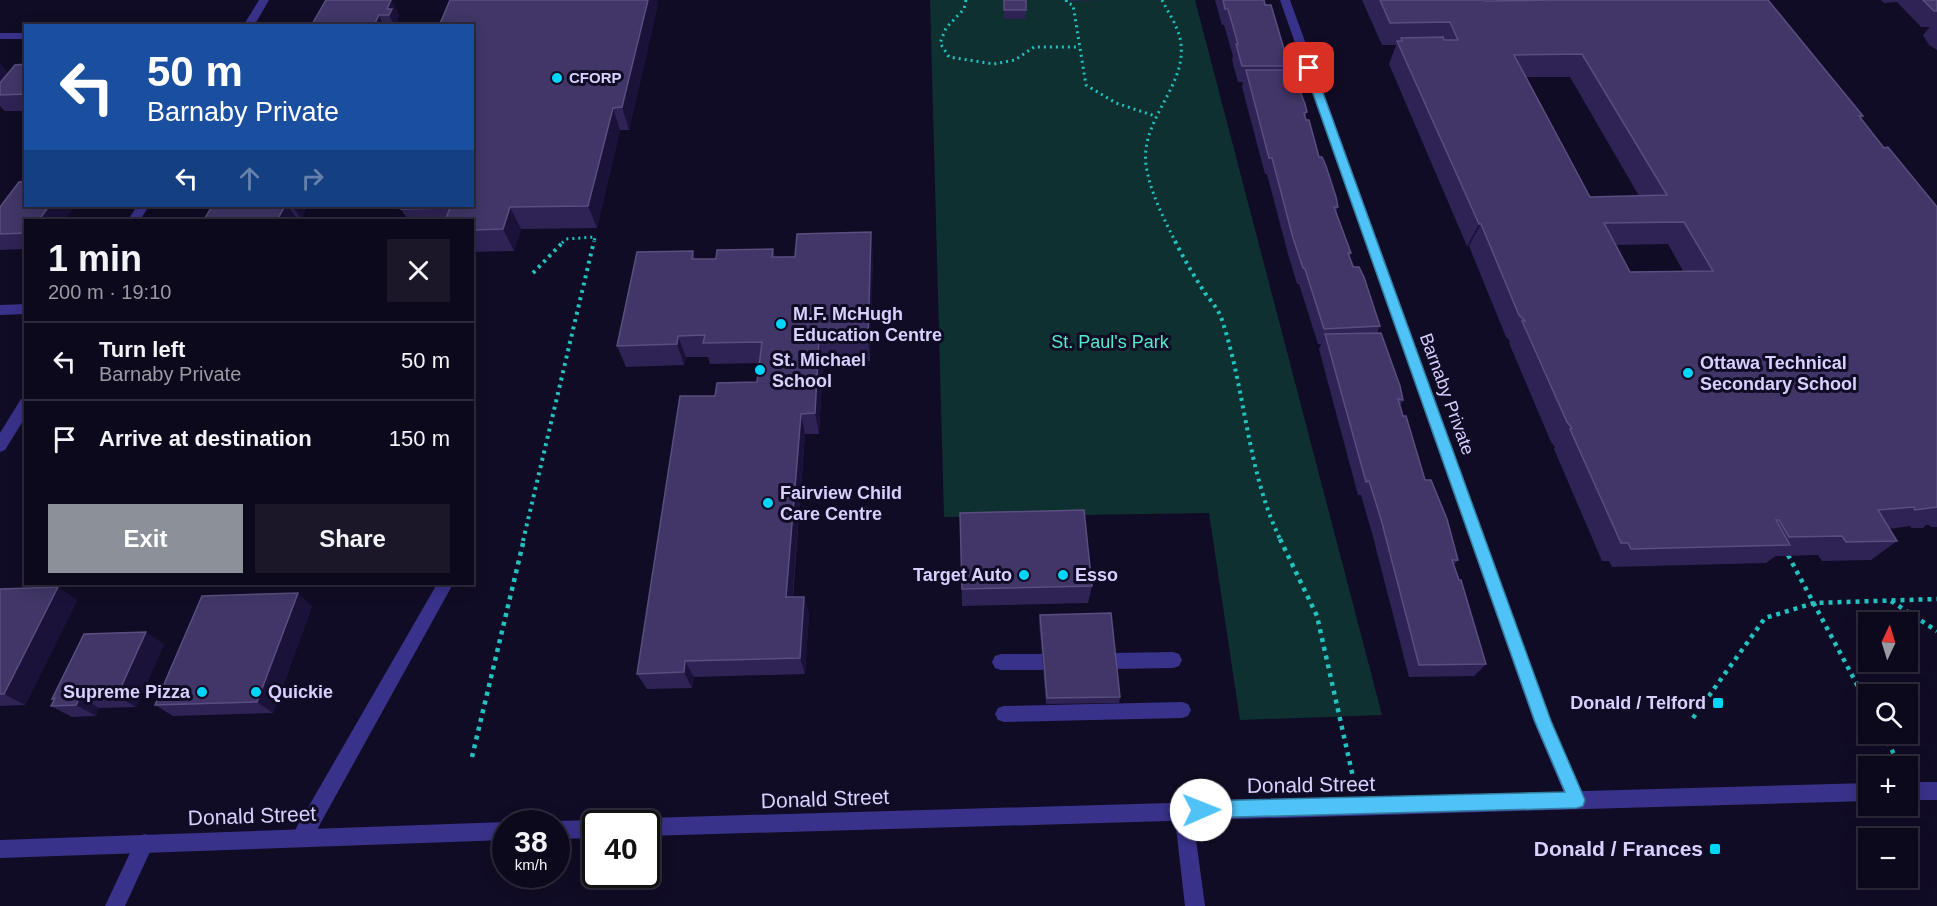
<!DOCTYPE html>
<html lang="en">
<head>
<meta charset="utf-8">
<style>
	:root { --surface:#0d091c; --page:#1b1729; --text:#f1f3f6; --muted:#9a9aa3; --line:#2d2a3b; --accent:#8c9099 }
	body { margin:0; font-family:Helvetica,sans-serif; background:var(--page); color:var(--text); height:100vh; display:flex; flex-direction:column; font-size:22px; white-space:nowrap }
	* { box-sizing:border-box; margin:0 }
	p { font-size:20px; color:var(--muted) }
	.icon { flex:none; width:33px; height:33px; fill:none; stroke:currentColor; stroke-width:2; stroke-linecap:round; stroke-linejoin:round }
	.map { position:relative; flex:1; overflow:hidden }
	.drawer { position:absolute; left:24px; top:219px; width:450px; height:366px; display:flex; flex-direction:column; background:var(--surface); border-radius:0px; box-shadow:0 3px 15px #0003,0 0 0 2px var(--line) }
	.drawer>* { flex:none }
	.hud { position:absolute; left:24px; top:24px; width:450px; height:183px; border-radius:0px; box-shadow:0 3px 15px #0003,0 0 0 2px var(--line); background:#1a4fa0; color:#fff; overflow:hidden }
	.needle { width:39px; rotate:4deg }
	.fabs { position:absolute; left:1858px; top:612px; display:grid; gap:12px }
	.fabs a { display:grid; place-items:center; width:60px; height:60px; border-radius:0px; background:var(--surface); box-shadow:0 3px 15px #0003,0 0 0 2px var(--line); font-size:30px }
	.speed { position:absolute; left:492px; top:810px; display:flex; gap:12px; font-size:30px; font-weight:700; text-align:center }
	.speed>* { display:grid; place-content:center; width:78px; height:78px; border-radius:50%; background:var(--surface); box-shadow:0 3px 15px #0003,0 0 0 2px var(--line); line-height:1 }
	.speed small { font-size:15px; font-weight:400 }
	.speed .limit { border:3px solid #111; border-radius:9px; background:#fff; color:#111 }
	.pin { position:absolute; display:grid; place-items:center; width:51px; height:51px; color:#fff; margin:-26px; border-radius:12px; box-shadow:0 3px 9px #0006 }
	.me { position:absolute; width:66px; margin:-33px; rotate:89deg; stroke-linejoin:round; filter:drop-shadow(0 0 4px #0008) }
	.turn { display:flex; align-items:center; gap:21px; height:126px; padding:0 24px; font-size:27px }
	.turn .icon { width:78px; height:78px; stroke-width:2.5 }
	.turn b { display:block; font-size:42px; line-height:51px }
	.lanes { display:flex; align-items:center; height:57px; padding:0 24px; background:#0003; justify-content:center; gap:30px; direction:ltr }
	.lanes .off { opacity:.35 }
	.round { display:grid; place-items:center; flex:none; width:63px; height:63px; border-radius:0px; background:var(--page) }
	.summary { display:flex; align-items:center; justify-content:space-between; height:102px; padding:0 24px }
	h1 { font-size:36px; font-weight:800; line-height:45px }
	.button { display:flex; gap:12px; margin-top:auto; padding:12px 24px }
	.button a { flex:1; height:69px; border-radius:0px; background:var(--accent); color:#fff; font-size:24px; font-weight:800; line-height:69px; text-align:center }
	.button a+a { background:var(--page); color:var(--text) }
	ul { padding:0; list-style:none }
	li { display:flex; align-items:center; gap:18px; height:78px; padding:0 24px; border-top:2px solid var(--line) }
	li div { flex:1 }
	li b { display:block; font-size:22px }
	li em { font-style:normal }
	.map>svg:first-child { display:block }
</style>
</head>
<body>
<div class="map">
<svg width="1937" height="906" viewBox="0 0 1937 906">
	<rect width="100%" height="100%" fill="#110c25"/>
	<path fill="#0e3030" d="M930,0H1195L1382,715L1240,720L1209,513L944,517Z"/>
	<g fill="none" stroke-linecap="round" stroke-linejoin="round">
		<g stroke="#21c2c0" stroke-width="3" stroke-dasharray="2 4" stroke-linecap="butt">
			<path d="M966,0L964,9L946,28L940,43L949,57L994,64L1015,60L1034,47H1080"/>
			<path d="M1066,0L1067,3L1073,5L1086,85L1116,103L1155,116"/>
			<path d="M1162,0C1168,12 1177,25 1180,38C1190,85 1140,117 1146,165C1150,192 1164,219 1176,243"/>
			<path d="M562,243L566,239L595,237L594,243"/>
		</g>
		<g stroke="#21c2c0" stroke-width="4" stroke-dasharray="3 4.5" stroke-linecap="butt">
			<path d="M1175,241C1184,259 1194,276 1205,293C1211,301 1219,310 1222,320C1246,392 1247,472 1281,541"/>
			<path d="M533,273L564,241"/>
			<path d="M523,541L594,241"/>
		</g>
		<g stroke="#21c2c0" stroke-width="4.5" stroke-dasharray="4 5" stroke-linecap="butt">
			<path d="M1280,539L1317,616L1353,777"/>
			<path d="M1788,555L1869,707"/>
			<path d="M1891,601L1937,631"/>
			<path d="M1693,718L1765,618L1814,603L1937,599"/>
			<path d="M1883,734L1900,765"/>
			<path d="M472,757L524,539"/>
		</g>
		<g fill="#39328a" fill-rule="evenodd">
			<path d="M437,584H453L309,844L302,846L295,844L293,837L295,830Z"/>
			<path d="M1173,652L1179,654L1182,660L1179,666L1173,668L1113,669L1107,667L1104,661L1107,655L1113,653Z"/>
			<path d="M1001,654H1042L1048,656L1051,662L1048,668L1042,670H1001L995,668L992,662L995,656Z"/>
			<path d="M1182,702L1188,704L1191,710L1188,716L1182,718L1004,722L998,720L995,714L998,708L1004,706Z"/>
		</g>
		<g fill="#39328a" fill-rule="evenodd">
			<path d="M1280,0H1290L1551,721L1586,800L1584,807L1577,809L1570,807L1534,722Z"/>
			<rect x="0" y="33" width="26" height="6"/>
			<path d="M26,304V314L0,315V305Z"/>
			<path d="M1183,801L1190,803L1192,810L1205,906H1185L1174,810L1176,803Z"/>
			<path d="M145,834L152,836L154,843L125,906H105L138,836Z"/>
		</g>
		<g fill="#39328a" fill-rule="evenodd">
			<path d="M259,0H269L254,26H243Z"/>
			<path d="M137,206H149L140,220H128Z"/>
			<path d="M26,397V416L5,450L0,452V433L21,399Z"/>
			<rect x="1908" y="782" width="29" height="18"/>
			<path d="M1869,783V801L646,836V824H638L646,818Z"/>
			<path d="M596,820L603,824H596V838L556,839V824H549L556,821Z"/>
			<path d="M506,822L511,824H506V840L0,858V840Z"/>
		</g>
	</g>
	<g fill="#2f2355" fill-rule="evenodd">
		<path d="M326,0H392H391L399,16L397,19L400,25L311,26Z"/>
		<path d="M1004,0L1026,10L1025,19H1004Z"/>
		<path d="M1070,0H1103L1070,1Z"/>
		<path d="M1215,0H1264L1289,66L1288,70L1307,112L1305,117L1319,157L1338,207L1336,212L1351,253L1350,256L1380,326L1377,333L1403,400L1400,406L1425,480L1458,560L1454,565L1486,664L1474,676L1409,677L1372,533L1361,495H1358L1319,349L1321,344H1318L1299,284H1297L1288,254L1267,174H1265L1242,87L1243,82H1238L1232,60L1233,56L1224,25H1222Z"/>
		<path d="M1362,0H1485L1486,1L1863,116L1861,119L1884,148L1937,207V527H1931L1929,525H1926L1923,528H1911L1910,526L1889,529L1897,541L1871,560L1822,561L1818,555L1776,556L1766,563L1612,567L1609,561H1602L1554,449L1555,447L1551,442L1509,343L1510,341L1506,337L1469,246H1467L1389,64L1396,45H1382ZM1526,77H1570L1639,196L1590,197ZM1668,244L1683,271L1630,272L1616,245Z"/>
		<path d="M1881,0H1937V50L1929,45L1923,35L1930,27H1921L1897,2L1884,3Z"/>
		<path d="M658,4L629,130H620L597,228L521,229L514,251L472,252V220H408L401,209L472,206Z"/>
		<path d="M0,64L8,74L26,64V111H5L0,106Z"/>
		<path d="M212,206H307V207L301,219Z"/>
		<path d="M0,207L26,220V249L0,250Z"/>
		<path d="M773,249L775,257L873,254L870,361L823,362L819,434H805L793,597H804L809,614L805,674L694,677L692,688L647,689L637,674L715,396L757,382L759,363L710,364L708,357H686L684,365L626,367L617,346L693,251L695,259H716Z"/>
		<path d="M960,513L1092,586L1088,603L962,606Z"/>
		<path d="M58,587L77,600L25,705L0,706V589Z"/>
		<path d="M312,606L273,713L173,716L155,705Z"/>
		<path d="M1040,615L1120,697L1119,703L1046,704L1039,621Z"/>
		<path d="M164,644L136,707L99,708L96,716L72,717L51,706Z"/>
	</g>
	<g fill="#1b123a">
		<path d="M391,0L399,16L397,19L400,26H394L387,9Z"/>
		<path d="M648,0H657L658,4L629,130L622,107Z"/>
		<path d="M379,15L384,26L374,25Z"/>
		<path d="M0,64L13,80L0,95Z"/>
		<path d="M613,108L620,130L597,228L588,206Z"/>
		<path d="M49,206H75L65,220H39Z"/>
		<path d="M285,206H288L297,219L296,220H277Z"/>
		<path d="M292,206H307V207L301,219Z"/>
		<path d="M510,207L521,229L514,251L503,229Z"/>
		<path d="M1479,224H1481L1469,246H1467Z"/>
		<path d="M871,232L873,254L870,361L868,340Z"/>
		<path d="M678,336L686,357L684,365L677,344Z"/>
		<path d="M819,341L823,362L819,434L815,413Z"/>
		<path d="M801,414L805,434L791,615L786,597Z"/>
		<path d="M58,587L77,600L25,705L4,694Z"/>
		<path d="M298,593L312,606L273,713L257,702Z"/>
		<path d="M804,597L809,614L805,674L800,658Z"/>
		<path d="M146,632L164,644L136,707L117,696Z"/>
		<path d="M685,661L694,677L692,688L684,672Z"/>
		<path d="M80,697L99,708L96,716L76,705Z"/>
	</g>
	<g fill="#413667" stroke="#594e7f" stroke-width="1.5" fill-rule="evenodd">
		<path d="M326,0H391L387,9H392L389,15H379L374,25L311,26Z"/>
		<path d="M450,0H648L622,107L613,108L588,206L510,207L503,229L472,230V220H424L425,218H446L450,208L401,209L403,206H472V26H439Z"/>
		<rect x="1004" y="0" width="22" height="10"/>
		<path d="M1223,0H1264L1265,5H1271L1289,66H1242L1236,44H1238L1228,9H1225Z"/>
		<path d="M1380,0H1485L1486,1L1557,0H1768L1863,116H1859L1884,148L1888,147L1937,207V508V507L1915,510L1914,507L1878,510L1897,541L1846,542L1842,536L1789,537L1779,520H1776L1790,545L1631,549L1628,543H1621L1570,429L1572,428L1567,422L1522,321H1525L1519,315L1481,224H1479L1397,41H1402L1401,38L1443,37L1444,40H1458L1450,22L1390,23ZM1582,54L1667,195L1590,197L1514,55ZM1684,222L1713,271L1630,272L1604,223Z"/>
		<path d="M1923,0H1937V11H1934Z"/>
		<path d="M26,64V94L0,95V83L15,65Z"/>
		<path d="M1246,70H1292L1305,104L1307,112L1304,113L1306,120H1309L1319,157H1322L1326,166L1336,197L1338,207H1334L1351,253H1348L1353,267H1359L1364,277L1380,326L1324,329L1305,269L1303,268L1293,238L1272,158H1269Z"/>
		<path d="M26,181V206H49L39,220H26V233L0,234V207L19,182Z"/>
		<path d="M212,206H285L277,220H204Z"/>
		<path d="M871,232L868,340L819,341L815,413L801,414L786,597H804L800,658L685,661L684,672L637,674L680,396H715L717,383L757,382L762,342L703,343L705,335L678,336L677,344L617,346L637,252L693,251L692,259H716L717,250L773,249L772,257H795L797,234Z"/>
		<path d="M1381,333L1400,386L1403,400L1398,399L1403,416H1406L1425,480H1431L1447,519L1458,560H1452L1459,580H1461L1486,664L1419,665L1381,519L1369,481L1366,482L1325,334Z"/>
		<path d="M1084,510L1092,586L962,589L960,513Z"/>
		<path d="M58,587L4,694H0V589Z"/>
		<path d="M298,593L257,702L155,705L202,596Z"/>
		<path d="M1111,613L1120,697L1047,698L1040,615Z"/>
		<path d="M146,632L117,696L80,697L76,705L51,706L55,698L52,699L84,634Z"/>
	</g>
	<path fill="#4fc3f7" stroke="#337fa1" stroke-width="1.5" d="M1306,65L1314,68L1551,721L1585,800L1583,806L1577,808L1201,818L1195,816L1193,810L1195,804L1201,801L1565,792L1535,722L1304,68Z"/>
	<g fill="#00d6fb" stroke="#110c25" stroke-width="2">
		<circle cx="557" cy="78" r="6"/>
		<circle cx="781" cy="324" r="6"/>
		<circle cx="760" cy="370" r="6"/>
		<circle cx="1688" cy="373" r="6"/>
		<circle cx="768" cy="503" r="6"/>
		<circle cx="1024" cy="575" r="6"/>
		<circle cx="1063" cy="575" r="6"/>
		<circle cx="202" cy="692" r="6"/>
		<circle cx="256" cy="692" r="6"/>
		<rect x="1712" y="697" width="12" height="12" rx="3"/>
		<rect x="1709" y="843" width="12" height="12" rx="3"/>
	</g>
	<g text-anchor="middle" stroke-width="6" stroke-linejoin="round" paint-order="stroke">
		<g font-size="15" font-weight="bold" fill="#d8d0ff" stroke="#110c25" text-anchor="start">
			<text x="569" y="83">CFORP</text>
		</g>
		<g font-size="18" font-weight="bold" fill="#d8d0ff" stroke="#110c25" text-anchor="start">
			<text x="793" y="320">M.F. McHugh<tspan x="793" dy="21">Education Centre</tspan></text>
			<text x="772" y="366">St. Michael<tspan x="772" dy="21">School</tspan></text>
			<text x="1700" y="369">Ottawa Technical<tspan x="1700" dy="21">Secondary School</tspan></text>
			<text x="780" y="499">Fairview Child<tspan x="780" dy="21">Care Centre</tspan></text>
			<text x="1012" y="581" text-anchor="end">Target Auto</text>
			<text x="1075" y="581">Esso</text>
			<text x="190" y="698" text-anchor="end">Supreme Pizza</text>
			<text x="268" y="698">Quickie</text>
			<text x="1706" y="709" text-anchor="end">Donald / Telford</text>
		</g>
		<g font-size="18" fill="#4feccd" stroke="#110c25">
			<text x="1110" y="348">St. Paul's Park</text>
		</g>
		<g font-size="18" fill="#d8d0ff" stroke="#110c25">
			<text transform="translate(1447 394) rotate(70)" y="6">Barnaby Private</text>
		</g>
		<g font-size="21" fill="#d8d0ff" stroke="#110c25">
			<text transform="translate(1311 785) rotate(-1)" y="7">Donald Street</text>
			<text transform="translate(825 799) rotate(-2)" y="7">Donald Street</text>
			<text transform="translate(252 816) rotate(-2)" y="7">Donald Street</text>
		</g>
		<g font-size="21" font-weight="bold" fill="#d8d0ff" stroke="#110c25" text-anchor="end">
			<text x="1703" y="856">Donald / Frances</text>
		</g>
	</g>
</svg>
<div class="fabs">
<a><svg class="needle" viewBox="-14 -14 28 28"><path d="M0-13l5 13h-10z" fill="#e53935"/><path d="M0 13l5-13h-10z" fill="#9a9aa3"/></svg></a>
<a><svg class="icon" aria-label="search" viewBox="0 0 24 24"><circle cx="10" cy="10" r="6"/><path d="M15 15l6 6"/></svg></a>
<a>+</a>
<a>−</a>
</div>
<div class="speed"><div>38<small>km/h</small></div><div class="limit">40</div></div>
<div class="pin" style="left:1309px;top:68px;background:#d93025"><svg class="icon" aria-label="arrive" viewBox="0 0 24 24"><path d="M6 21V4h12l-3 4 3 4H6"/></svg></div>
<svg class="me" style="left:1201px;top:810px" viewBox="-20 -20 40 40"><circle r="19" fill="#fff"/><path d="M0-13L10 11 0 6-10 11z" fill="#4fc3f7"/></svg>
<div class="hud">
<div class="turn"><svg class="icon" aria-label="left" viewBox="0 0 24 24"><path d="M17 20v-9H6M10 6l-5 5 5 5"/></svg><div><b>50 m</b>Barnaby Private</div></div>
<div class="lanes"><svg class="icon" aria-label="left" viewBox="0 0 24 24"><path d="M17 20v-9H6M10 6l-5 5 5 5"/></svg><svg class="icon off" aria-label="ahead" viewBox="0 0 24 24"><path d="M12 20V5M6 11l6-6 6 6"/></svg><svg class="icon off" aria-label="right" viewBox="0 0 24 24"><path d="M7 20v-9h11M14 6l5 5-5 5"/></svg></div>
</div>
<section class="drawer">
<div class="summary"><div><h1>1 min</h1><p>200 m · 19:10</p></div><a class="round"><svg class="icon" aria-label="close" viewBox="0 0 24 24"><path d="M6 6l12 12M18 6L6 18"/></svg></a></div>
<ul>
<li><svg class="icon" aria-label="left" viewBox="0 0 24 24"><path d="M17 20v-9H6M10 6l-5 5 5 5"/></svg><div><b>Turn left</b><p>Barnaby Private</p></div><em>50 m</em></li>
<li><svg class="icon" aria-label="arrive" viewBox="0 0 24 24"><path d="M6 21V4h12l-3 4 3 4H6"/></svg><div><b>Arrive at destination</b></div><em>150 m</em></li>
</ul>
<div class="button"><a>Exit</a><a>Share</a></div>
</section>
</div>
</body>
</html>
